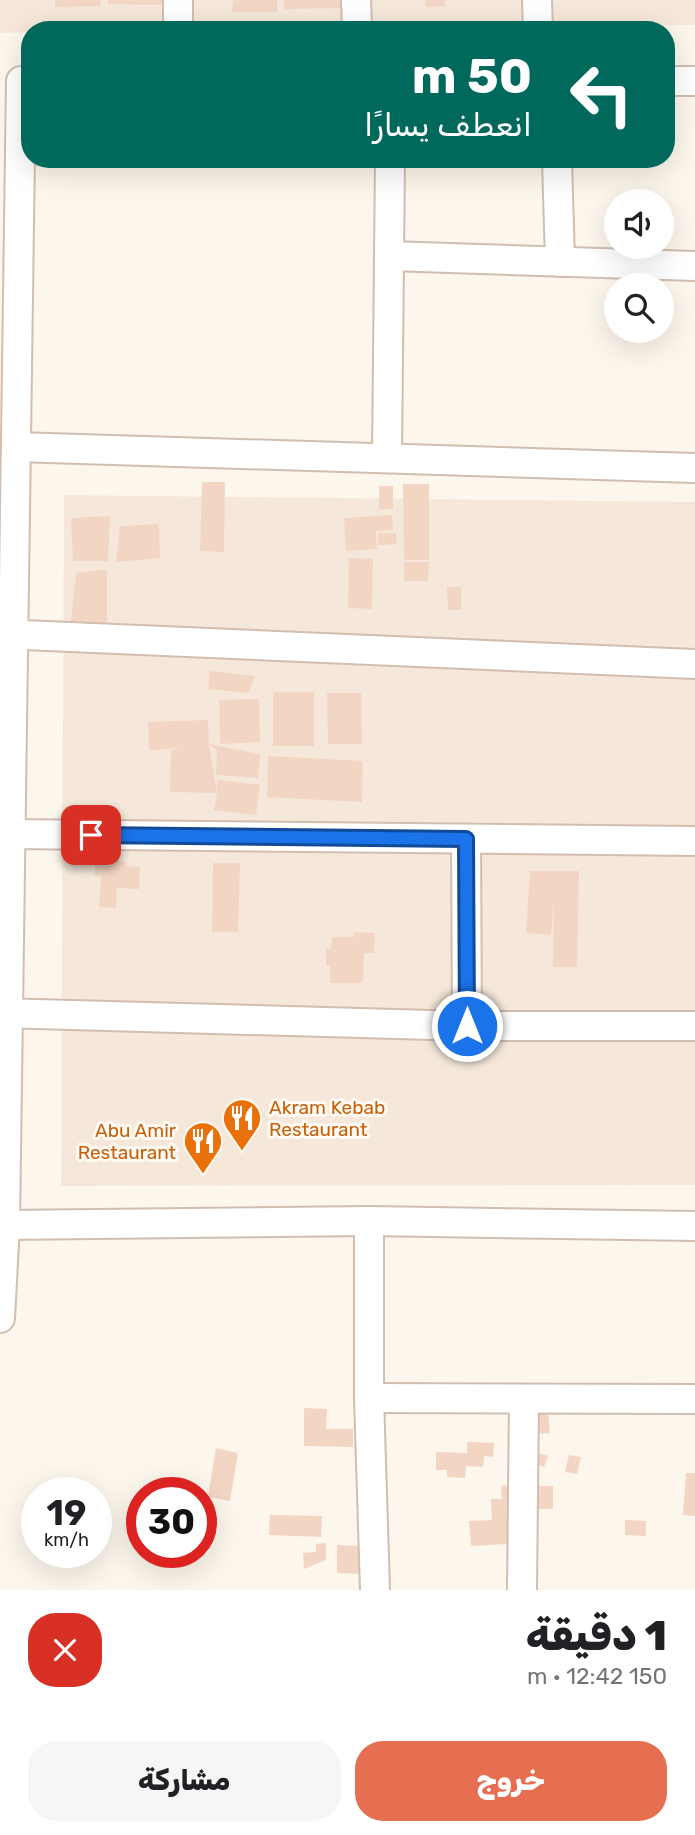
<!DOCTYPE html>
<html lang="ar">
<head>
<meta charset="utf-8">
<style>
	:root { --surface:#fff; --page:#f6f6f6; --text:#202124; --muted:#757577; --accent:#e76f51 }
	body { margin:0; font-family:Rubik,Cairo,sans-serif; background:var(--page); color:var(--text); direction:rtl; height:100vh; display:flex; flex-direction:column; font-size:26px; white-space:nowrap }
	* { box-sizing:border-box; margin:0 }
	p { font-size:23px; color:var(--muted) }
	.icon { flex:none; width:38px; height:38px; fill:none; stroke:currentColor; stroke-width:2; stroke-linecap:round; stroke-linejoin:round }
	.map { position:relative; height:1590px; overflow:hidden; direction:ltr }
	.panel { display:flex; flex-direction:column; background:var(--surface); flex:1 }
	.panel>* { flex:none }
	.top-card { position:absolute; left:21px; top:21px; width:654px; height:147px; border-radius:28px; box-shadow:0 7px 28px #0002; direction:rtl; background:#00695c; color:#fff; overflow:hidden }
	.tools { position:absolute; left:604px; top:189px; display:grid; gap:14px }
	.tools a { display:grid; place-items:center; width:70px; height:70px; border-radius:50%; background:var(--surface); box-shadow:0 7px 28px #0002; font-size:35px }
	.speed { position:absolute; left:21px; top:1477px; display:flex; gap:14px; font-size:35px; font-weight:700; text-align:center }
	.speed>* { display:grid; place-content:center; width:91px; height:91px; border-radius:50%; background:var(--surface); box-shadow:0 7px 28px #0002; line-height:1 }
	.speed small { font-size:18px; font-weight:400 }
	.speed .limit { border:10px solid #d22; background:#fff; color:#111 }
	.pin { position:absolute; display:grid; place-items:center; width:60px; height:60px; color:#fff; margin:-30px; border-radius:14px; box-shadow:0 4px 10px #0006 }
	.me { position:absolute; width:77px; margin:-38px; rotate:0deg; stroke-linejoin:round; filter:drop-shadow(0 0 5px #0008) }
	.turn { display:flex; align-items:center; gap:24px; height:147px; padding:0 28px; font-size:32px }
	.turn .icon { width:91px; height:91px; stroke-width:2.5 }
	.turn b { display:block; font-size:49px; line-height:60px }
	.round { display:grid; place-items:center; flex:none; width:74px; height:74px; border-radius:28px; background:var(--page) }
	.headline { display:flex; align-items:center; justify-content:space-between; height:119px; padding:0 28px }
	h1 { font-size:42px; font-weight:800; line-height:52px }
	.primary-button { display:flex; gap:14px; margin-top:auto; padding:14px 28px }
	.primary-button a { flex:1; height:80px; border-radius:28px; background:var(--accent); color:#fff; font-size:28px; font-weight:800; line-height:80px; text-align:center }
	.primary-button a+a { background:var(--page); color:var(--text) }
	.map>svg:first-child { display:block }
</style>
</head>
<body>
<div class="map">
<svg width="695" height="1590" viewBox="0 0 695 1590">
	<rect width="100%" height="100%" fill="#fdf6ec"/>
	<g fill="#f5e8da">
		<path d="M0,0H695V25L30,30V32L0,33Z"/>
		<path d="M64,495L695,502V1185L61,1186Z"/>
	</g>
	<g fill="#f3d5c3">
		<path d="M55,0H101L100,6L55,7Z"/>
		<path d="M108,0H165V5L108,4Z"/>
		<path d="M233,0H277V12H232Z"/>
		<path d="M284,0H344V8L284,9Z"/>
		<path d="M425,0H445V6L426,7Z"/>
		<path d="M202,482H225L224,552L200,551Z"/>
		<path d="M403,484H429V560H404Z"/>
		<rect x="379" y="486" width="14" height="23"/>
		<path d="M392,515L393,530L376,531L377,549L346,551L344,518Z"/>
		<path d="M110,516L108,561H73L71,518Z"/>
		<path d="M159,524L160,558L116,562L120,526Z"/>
		<path d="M378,533H396L397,544L378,545Z"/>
		<path d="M349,558L373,559L372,609L348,608Z"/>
		<path d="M404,562H429L428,581H404Z"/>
		<path d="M107,569V630L70,629L76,573Z"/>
		<path d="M447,587H461V610H448Z"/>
		<path d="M210,671L255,676L248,693L208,689Z"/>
		<rect x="273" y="692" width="41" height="54"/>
		<path d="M327,693H361L362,744H328Z"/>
		<path d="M259,699L260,742L220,744L219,700Z"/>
		<path d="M208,720L209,744L217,793V780L260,785L256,815L214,810L217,793L170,792L171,750L182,747L149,751L148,722Z"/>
		<path d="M209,744L260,754L258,778L216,775L217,751Z"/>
		<path d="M268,756L363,761L362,802L267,797Z"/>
		<path d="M110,861H125V866L140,867L139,889L117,888L116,908L99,907L101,876L95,875V865L109,866Z"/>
		<path d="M213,863H240L238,932H212Z"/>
		<path d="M530,871H579L577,967H553L554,897L551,935L526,933Z"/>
		<path d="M354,932L375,933L374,953H364L363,983H330V966H326V949H331L332,937H354Z"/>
		<path d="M304,1408L327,1409L326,1429H353V1447L304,1446Z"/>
		<path d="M548,1412L550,1433L536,1434L534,1413Z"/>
		<path d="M467,1442L494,1443L493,1457L484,1456L483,1467L466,1466L465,1478L447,1477V1470H436V1452L467,1453Z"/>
		<path d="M216,1448L238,1453L230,1501L208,1497Z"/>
		<path d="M536,1452L548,1456L544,1467L532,1462Z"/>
		<path d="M569,1455L581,1457L577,1474L565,1472Z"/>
		<path d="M686,1473H695V1516L683,1515Z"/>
		<path d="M513,1485L522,1543L471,1546L469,1521L492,1520L491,1499H502L501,1486Z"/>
		<path d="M538,1486H553V1509H526V1492H540Z"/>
		<path d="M270,1515L322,1516L321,1537L269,1535Z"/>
		<path d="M625,1520L646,1521V1536L625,1535Z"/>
		<path d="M326,1543V1560L304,1569L303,1553L316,1552V1544Z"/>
		<path d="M337,1545L361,1546L360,1574L337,1573Z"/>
	</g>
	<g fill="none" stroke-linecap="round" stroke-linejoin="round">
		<g stroke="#d1beb0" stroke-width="32">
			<g id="minor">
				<path d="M178,0V30"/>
				<path d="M356,0L357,30"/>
				<path d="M537,0L538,30"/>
				<path d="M667,81H695"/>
				<path d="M557,159L560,262"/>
				<path d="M389,256L695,266"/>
				<path d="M16,447L695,468"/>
				<path d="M387,458L390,159"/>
				<path d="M0,634L695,664"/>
				<path d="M10,834L695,841"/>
				<path d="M466,839L467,1026"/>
				<path d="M0,1013L467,1026H695"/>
				<path d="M369,1221V1398L375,1590"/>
				<path d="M5,1225L369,1221L695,1226"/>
				<path d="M0,1318L5,1225L21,81"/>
				<path d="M369,1398L695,1399"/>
				<path d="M522,1590L524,1399"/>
			</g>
		</g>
		<use href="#minor" stroke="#fff" stroke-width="28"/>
	</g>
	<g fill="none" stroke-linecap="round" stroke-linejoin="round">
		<g stroke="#114b97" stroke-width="18">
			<path id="route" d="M91,835L466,839L467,1026"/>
		</g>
		<use href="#route" stroke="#1a73e8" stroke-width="12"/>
	</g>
	<defs>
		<g id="restaurant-pin" transform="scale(2.0125)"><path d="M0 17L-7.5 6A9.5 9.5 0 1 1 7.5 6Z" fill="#e8710a" stroke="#fffaf3"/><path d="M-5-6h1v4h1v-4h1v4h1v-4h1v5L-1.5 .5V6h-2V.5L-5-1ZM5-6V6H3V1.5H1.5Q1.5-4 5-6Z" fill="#fff"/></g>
	</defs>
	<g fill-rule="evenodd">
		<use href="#restaurant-pin" x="242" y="1118"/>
		<use href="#restaurant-pin" x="203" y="1141"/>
	</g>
	<g text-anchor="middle" stroke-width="6" stroke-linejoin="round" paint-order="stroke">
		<g font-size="19" fill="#c56008" stroke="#fffaf3" text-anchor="start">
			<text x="269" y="1114">Akram Kebab<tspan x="269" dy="22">Restaurant</tspan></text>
			<text x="176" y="1137" text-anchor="end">Abu Amir<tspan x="176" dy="22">Restaurant</tspan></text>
		</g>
	</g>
</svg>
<div class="tools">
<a><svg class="icon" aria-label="sound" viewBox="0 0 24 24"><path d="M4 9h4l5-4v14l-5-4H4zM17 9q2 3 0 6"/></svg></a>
<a><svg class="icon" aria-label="search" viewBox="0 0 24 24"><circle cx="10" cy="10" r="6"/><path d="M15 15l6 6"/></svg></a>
</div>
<div class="speed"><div>19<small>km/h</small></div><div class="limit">30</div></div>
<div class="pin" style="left:91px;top:835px;background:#d93025"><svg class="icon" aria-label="arrive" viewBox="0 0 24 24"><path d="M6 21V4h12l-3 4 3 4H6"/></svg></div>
<svg class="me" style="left:467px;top:1026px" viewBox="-20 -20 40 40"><circle r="17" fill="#1a73e8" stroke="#fff" stroke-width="3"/><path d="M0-11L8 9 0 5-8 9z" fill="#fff"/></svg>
<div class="top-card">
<div class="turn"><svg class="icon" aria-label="left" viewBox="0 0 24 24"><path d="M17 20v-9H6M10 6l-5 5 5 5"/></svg><div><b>50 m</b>انعطف يسارًا</div></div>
</div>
</div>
<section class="panel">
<div class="headline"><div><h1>1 دقيقة</h1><p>150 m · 12:42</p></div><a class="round" style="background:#d93025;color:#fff"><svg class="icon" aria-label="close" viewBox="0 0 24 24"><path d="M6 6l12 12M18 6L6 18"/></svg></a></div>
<div class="primary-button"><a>خروج</a><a>مشاركة</a></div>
</section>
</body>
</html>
